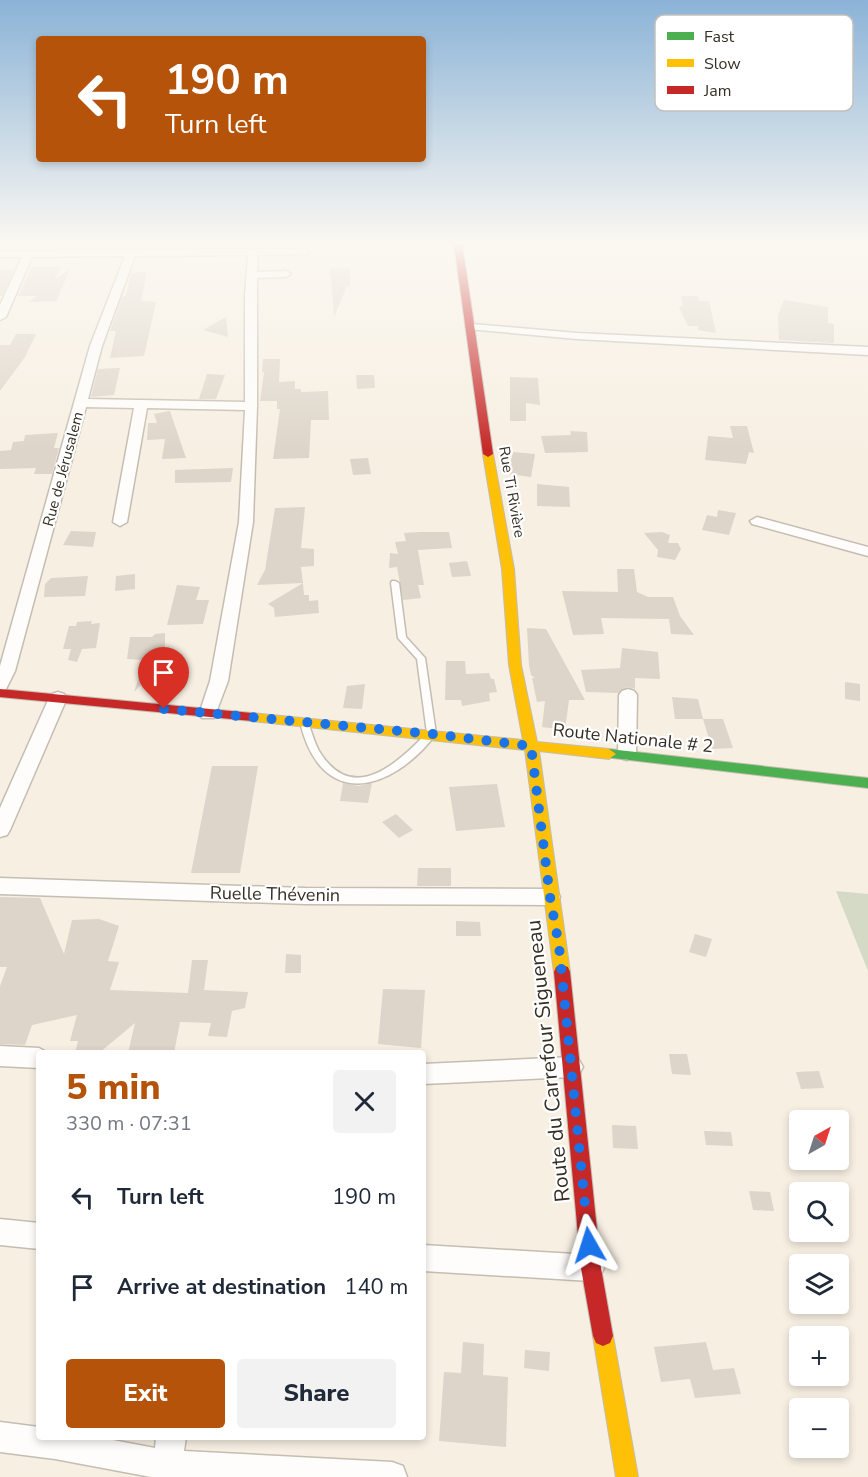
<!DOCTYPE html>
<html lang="en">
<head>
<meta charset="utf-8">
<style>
	:root { --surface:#fff; --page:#f2f2f3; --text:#1f2937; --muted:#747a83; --accent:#b45309 }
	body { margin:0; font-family:"Nunito Sans",sans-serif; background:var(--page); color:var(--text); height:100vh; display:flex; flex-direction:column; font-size:22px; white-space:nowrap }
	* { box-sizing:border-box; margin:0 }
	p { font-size:20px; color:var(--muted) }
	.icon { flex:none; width:33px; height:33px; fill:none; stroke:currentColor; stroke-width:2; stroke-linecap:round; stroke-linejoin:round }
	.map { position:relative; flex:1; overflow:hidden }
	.panel { position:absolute; left:36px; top:1050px; width:390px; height:390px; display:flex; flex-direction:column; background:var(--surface); border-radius:6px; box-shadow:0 3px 9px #0003 }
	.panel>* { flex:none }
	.guide { position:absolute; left:36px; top:36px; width:390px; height:126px; border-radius:6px; box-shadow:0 3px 9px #0003; background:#b45309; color:#fff; overflow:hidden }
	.needle { width:39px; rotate:39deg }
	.controls { position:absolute; left:789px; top:1110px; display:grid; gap:12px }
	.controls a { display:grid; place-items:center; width:60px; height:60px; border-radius:6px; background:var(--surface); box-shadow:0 3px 9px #0003; font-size:30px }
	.pin { position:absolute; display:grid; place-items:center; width:51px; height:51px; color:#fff; margin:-62px -26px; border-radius:50% 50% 50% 0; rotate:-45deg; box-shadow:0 0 6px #0007 }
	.pin .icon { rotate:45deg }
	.me { position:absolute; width:66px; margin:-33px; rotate:354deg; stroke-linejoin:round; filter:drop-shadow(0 0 4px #0008) }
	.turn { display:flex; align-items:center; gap:21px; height:126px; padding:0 30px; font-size:27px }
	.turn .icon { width:78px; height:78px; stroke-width:2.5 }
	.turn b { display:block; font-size:42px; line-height:51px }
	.round { display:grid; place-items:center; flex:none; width:63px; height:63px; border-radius:6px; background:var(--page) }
	.overview { display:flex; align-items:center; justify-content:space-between; height:102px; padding:0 30px }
	h1 { font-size:36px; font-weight:800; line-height:45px; color:var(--accent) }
	.button { display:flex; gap:12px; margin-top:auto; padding:12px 30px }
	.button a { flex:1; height:69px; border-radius:6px; background:var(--accent); color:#fff; font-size:24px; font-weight:800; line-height:69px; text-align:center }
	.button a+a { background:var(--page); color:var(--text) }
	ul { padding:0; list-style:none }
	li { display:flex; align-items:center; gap:18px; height:90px; padding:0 30px }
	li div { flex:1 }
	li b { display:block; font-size:22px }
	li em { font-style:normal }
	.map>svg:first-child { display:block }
</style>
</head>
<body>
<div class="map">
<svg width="868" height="1477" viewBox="0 0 868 1477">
	<rect width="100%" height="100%" fill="#f7efe2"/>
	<path fill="#d5dac6" d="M836,891L868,894V971Z"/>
	<g fill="#ddd5c9">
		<path d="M32,267H61L54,280L70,269L56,301L29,302L37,296H18Z"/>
		<path d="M330,268H350V286H347L334,317Z"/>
		<path d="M0,270H14L2,296H0Z"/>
		<path d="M147,272L141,301L156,302L144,356L110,358L116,331H110L122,297L126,295L131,273Z"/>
		<path d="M681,296H698L699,301H709L716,333L698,330V326H688L679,307L683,306Z"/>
		<path d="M784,300L828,307V323L834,324V343L779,340L778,315Z"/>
		<path d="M226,317L228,337L203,330Z"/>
		<path d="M16,334H36L25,357L0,391V345H10Z"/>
		<path d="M263,359H280L279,382L295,381V389H301V392L328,391L329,420H311L309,458L273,459L280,409H277V401H260L264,372H262Z"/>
		<path d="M120,368L114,395L91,397L98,369Z"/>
		<path d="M207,374L225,375L216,399H199Z"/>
		<path d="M356,375H374L375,388L357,389Z"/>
		<path d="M510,377L538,378L540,405L526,403V421H510Z"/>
		<path d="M169,411H170L186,458L162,459L165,439L147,440L148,423H157L154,414Z"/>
		<path d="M730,426H747L754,453L749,452L746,464L705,460L708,436L733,438Z"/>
		<path d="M570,431L587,432L588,452L545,453L541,436L571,435Z"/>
		<path d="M58,433L54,448H59L52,474H34L36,468L0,469V451L11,450L13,442L24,441L25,435Z"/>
		<path d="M513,452L535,454L531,477L508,474Z"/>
		<path d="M368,458L371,474L353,475L350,459Z"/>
		<path d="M233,468L231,482L175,483V470Z"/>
		<path d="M537,484L569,487L570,507L537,506Z"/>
		<path d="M305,507L301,548L314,549V566L301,567L303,583L257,585L265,570L275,508Z"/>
		<path d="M718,510L736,513L729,535L702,530L707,515L717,517Z"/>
		<path d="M71,531L96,532L93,547L63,545Z"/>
		<path d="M420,532H449L452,548L418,550L424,585H418L421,598L403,600L397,567L389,568L390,553L398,554L395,542L406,541L404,533Z"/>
		<path d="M662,532L670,535L668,543H678L681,549L675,560L657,557L658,550L644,533Z"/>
		<path d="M467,561L471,576L452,577L449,563Z"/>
		<path d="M617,569H634L637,592L648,597H673L680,616L694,635L671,634L669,619L601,618L604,634L573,635L562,591L618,592Z"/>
		<path d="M135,574V589L115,591L116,576Z"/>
		<path d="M88,576L85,596L44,597L45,584L51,578Z"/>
		<path d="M303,583L304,595H309V601L318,600L319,613L275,617L274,608L268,604Z"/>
		<path d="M177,585L200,587L196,600H209L203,624L167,625Z"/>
		<path d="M92,621L91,624L100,623L96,648L82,649L77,662L68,660L71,649H63L69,626H76L77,622Z"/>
		<path d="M527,628L546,629L585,700H569L565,730L542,727L545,701L537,702L532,678H535L531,675L529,665Z"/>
		<path d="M165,633V661L134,692L144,660L127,659L130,637H152L155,634Z"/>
		<path d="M622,648L658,652L660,679L635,678V689L627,687L618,693L586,692L581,670L620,668Z"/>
		<path d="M446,661H465L466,674L489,673L491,679H494L497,692L489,693L490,701L462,706L461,700H445Z"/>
		<path d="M845,682L860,684V701L845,699Z"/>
		<path d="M365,684L362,709L343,708L347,686Z"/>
		<path d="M672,697L698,699L703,719H675Z"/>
		<path d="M703,719H723L733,748L712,749Z"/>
		<path d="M212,766H258L240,873H191Z"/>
		<path d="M343,783L359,786L372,783L368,803L340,801Z"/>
		<path d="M497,784L505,827L456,831L449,787Z"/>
		<path d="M396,814L413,830L399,838L382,822Z"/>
		<path d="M418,868H451V886H417Z"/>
		<path d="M0,897L40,898L64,954L72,920L99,919L119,926L108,961L119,962L110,990L188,993L192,960H208L204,990L248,992L245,1008L232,1011L227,1037L208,1036L211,1023L180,1022L174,1053H128L135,1023L99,1053H75L78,1041H70L77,1015L32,1025L25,1045L0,1044V986L7,967H0Z"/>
		<path d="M456,921L480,922L481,936H456Z"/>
		<path d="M695,934L712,939L706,957L689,952Z"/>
		<path d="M286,954L301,955V973H285Z"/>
		<path d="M383,989L425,990L421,1048L378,1044Z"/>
		<path d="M669,1054H687L691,1075L672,1074Z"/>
		<path d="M819,1071L824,1088L801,1089L796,1072Z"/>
		<path d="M612,1125L636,1126L638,1149L613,1148Z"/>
		<path d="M704,1131L731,1132L733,1146L706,1145Z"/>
		<path d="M749,1191L770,1192L774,1211L753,1210Z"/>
		<path d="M463,1342L484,1344L483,1375L508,1377L506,1447L439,1441L444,1372L461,1373Z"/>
		<path d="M706,1342L713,1370L734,1368L741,1394L695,1398L690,1379L661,1382L654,1347Z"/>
		<path d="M525,1350L550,1352L549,1371L524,1368Z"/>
	</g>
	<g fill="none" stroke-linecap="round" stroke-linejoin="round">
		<g stroke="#c4bdb2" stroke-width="3">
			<path id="lane" d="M392,581H395L399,583L406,637L425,658L436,734C391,793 321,811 300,722L301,720H307C312,731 314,744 321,754C355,805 398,762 427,733L417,659L398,638L391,583Z"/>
		</g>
		<g stroke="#c4bdb2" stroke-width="3">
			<g id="street">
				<path d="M304,249L309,252L308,254L258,255L257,272L286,271L291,274L286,277L257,278V406L253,522L228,681L214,718H202L199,714L210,681L239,522L245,410L147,408L127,522L120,526L113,522L134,408L86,407L15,671L6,689L0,691V666L90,346L125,256L32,257L6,317L0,320V305L22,257H0V251ZM248,255L245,296V402L88,399L102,346L135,256Z"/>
				<path d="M472,324L577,333L868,347V355L577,339L468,329L466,327Z"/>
				<path d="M757,517L868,547V556L752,524L750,521Z"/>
				<path d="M628,689L634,691L637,695L636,754L633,758L627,760L621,758L618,754L619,695L622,691Z"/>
				<path d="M58,692L64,694L67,698L10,830L7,835L0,837V808L49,698L52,694Z"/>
				<path d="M0,878L305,888L550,889L557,891L560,897L557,903L550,905L305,904L0,894Z"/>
				<path d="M0,1046L39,1048L48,1053H39V1068L0,1066Z"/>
				<path d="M571,1057L579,1060L583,1067L579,1074L571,1077L423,1084V1064Z"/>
				<path d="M0,1219L39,1223V1249L0,1245Z"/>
				<path d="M423,1245L591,1255L600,1259L604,1268L600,1277L591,1281L423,1271Z"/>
				<path d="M0,1422L39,1427V1437H97L155,1448L156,1437H186L184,1451L392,1462L403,1466L407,1477H151L55,1459L0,1452Z"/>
			</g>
		</g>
		<g stroke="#c4bdb2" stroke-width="2">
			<path id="fast" d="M609,749L868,778V788L604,757L602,754L604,751Z"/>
		</g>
		<g stroke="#c4bdb2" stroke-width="2">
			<g id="slow">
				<path d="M488,451L493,454L514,569L521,665L537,742L609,749L616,754L609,759L539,751L570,972L568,977L562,979L556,977L554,972L525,750L252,721L245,717L252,713L523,740L509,665L502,569L483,454Z"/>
				<path d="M603,1326L610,1329L613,1336L638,1477H616L593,1336L596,1329Z"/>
			</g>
		</g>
		<g stroke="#c4bdb2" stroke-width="2">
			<g id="jam">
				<path d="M454,244H462L466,270L493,454L488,457L483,454Z"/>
				<path d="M0,689L252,713L259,717L252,721L0,697Z"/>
				<path d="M562,965L568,967L570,972L601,1268L613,1336L610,1343L603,1346L596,1343L593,1336L581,1268L554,972L556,967Z"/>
			</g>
		</g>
		<use href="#lane" fill="#fefdfb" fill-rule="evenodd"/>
		<use href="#street" fill="#fefdfb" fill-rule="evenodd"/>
		<use href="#fast" fill="#4caf50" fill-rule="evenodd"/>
		<use href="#slow" fill="#ffc107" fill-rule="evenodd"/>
		<use href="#jam" fill="#c62828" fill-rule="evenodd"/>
	</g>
	<linearGradient id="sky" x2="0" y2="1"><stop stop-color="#8bb3d7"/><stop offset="0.54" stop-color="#fbf8f2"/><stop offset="1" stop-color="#fbf8f2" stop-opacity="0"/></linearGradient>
	<rect width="868" height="450" fill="url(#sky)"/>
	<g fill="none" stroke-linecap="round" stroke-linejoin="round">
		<path stroke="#1a73e8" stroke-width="10" stroke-dasharray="0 18" d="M164,709L432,734L531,746L550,897L559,946L589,1245"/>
	</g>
	<g text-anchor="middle" stroke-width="4.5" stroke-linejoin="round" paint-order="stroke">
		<g font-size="15" fill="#352f24" stroke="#fff">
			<text transform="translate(63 469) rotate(-75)" y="5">Rue de Jérusalem</text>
			<text transform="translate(512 492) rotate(80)" y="5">Rue Ti Rivière</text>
		</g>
		<g font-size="18" fill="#352f24" stroke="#fff">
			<text transform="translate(633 738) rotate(6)" y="6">Route Nationale # 2</text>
			<text transform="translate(275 894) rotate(1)" y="6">Ruelle Thévenin</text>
		</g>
		<g font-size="21" fill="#352f24" stroke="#fff">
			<text transform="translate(548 1061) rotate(-96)" y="7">Route du Carrefour Sigueneau</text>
		</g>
	</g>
	<rect x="655" y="15" width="198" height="96" rx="9" fill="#fff" stroke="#c2c1bd" stroke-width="1.5"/>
	<rect x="667" y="32" width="27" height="8" fill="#4caf50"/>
	<rect x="667" y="59" width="27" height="8" fill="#ffc107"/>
	<rect x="667" y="86" width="27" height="8" fill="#c62828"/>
	<g font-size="16" fill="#352f24">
		<text x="704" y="42">Fast</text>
		<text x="704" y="69">Slow</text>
		<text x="704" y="96">Jam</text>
	</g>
</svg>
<div class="controls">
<a><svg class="needle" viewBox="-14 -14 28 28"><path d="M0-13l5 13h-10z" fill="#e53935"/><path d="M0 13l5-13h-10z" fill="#747a83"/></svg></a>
<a><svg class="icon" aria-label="search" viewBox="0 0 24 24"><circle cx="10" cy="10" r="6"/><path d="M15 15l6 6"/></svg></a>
<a><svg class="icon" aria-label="layers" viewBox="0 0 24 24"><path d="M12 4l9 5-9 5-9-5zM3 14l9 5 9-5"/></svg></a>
<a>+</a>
<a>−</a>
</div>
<div class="pin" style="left:164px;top:709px;background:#d93025"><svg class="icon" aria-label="arrive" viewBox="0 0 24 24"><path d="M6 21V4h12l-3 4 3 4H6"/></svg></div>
<svg class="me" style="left:589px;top:1245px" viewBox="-20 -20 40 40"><path d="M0-17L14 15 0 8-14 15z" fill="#1a73e8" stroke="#fff" stroke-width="4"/></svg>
<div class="guide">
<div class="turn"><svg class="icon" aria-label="left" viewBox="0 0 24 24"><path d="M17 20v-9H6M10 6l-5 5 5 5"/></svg><div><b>190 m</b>Turn left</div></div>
</div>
<section class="panel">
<div class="overview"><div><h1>5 min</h1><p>330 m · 07:31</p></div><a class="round"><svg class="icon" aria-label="close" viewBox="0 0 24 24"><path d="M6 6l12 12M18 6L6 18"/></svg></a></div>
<ul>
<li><svg class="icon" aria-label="left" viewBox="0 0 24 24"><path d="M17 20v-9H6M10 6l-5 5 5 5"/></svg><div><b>Turn left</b></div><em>190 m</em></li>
<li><svg class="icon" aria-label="arrive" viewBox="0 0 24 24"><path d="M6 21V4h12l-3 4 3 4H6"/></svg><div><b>Arrive at destination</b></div><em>140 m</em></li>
</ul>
<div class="button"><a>Exit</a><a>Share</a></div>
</section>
</div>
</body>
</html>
